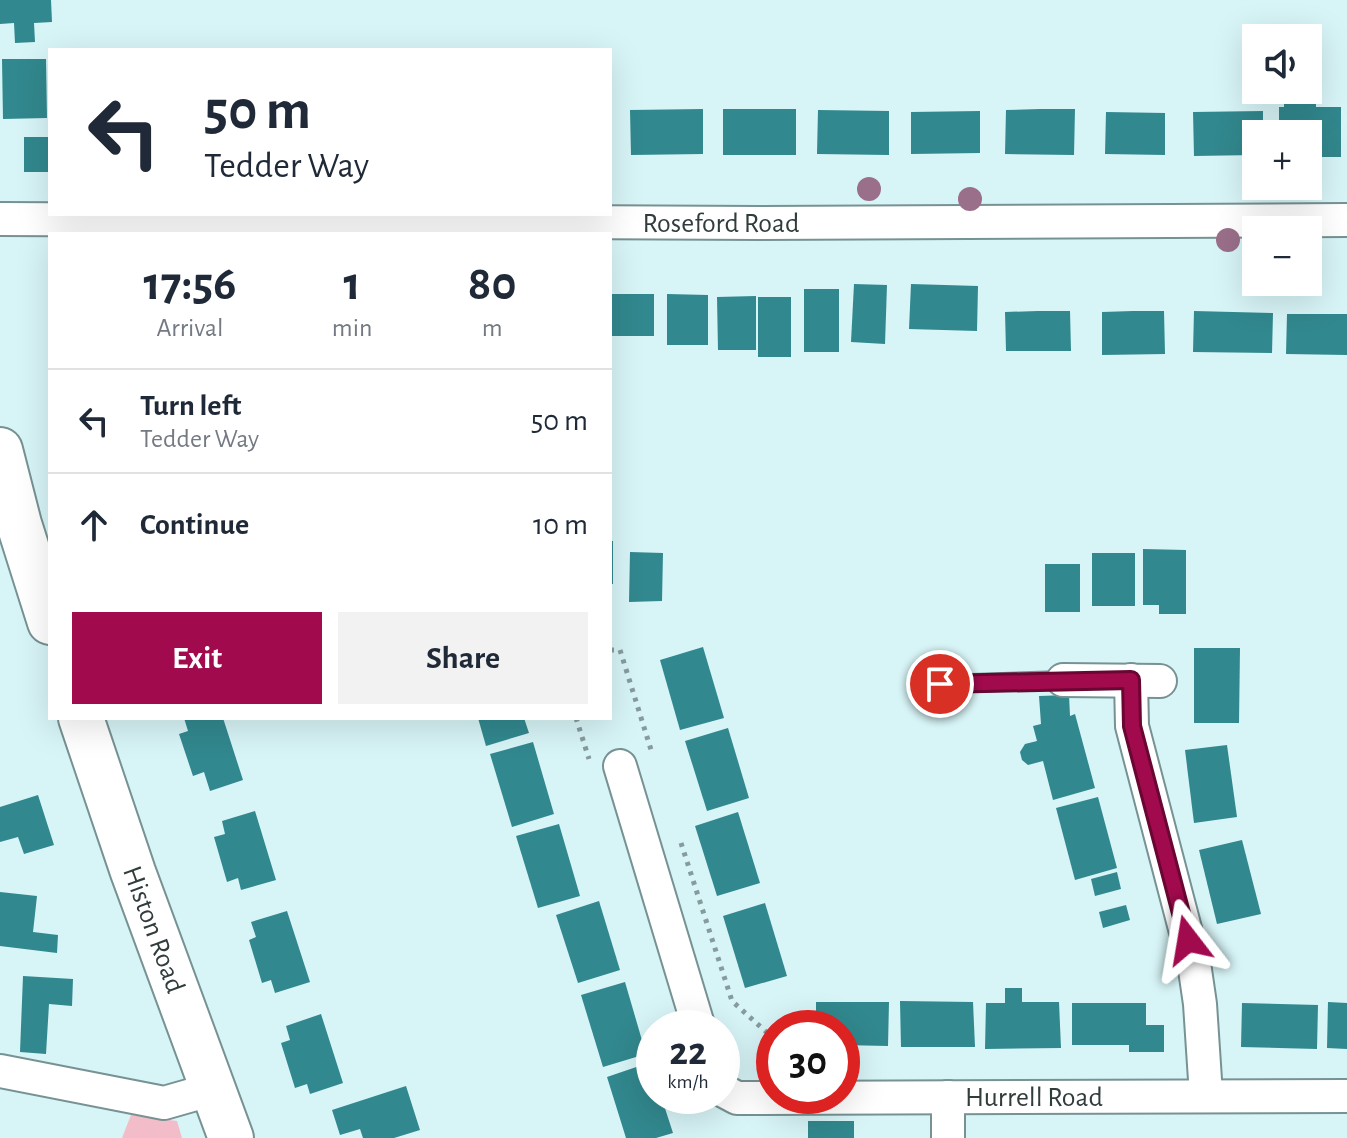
<!DOCTYPE html>
<html lang="en">
<head>
<meta charset="utf-8">
<style>
	:root { --surface:#fff; --page:#f2f2f3; --text:#1f2937; --muted:#747a83; --line:#e0e1e3; --accent:#a10a4d }
	body { margin:0; font-family:"Alegreya Sans",sans-serif; background:var(--page); color:var(--text); height:100vh; display:flex; flex-direction:column; font-size:30px; white-space:nowrap }
	* { box-sizing:border-box; margin:0 }
	p { font-size:26px; color:var(--muted) }
	.icon { flex:none; width:44px; height:44px; fill:none; stroke:currentColor; stroke-width:2; stroke-linecap:round; stroke-linejoin:round }
	.map { position:relative; flex:1; overflow:hidden }
	.side { position:absolute; left:48px; top:232px; width:564px; height:488px; display:flex; flex-direction:column; background:var(--surface); border-radius:0px; box-shadow:0 8px 32px #0002 }
	.side>* { flex:none }
	.hud { position:absolute; left:48px; top:48px; width:564px; height:168px; border-radius:0px; box-shadow:0 8px 32px #0002; background:#fff; color:var(--text); overflow:hidden }
	.controls { position:absolute; left:1242px; top:24px; display:grid; gap:16px }
	.controls a { display:grid; place-items:center; width:80px; height:80px; border-radius:0px; background:var(--surface); box-shadow:0 8px 32px #0002; font-size:40px }
	.speed { position:absolute; left:636px; top:1010px; display:flex; gap:16px; font-size:40px; font-weight:700; text-align:center }
	.speed>* { display:grid; place-content:center; width:104px; height:104px; border-radius:50%; background:var(--surface); box-shadow:0 8px 32px #0002; line-height:1 }
	.speed small { font-size:20px; font-weight:400 }
	.speed .limit { border:12px solid #d22; background:#fff; color:#111 }
	.pin { position:absolute; display:grid; place-items:center; width:68px; height:68px; color:#fff; margin:-34px; border:4px solid #fff; border-radius:50%; box-shadow:0 2px 8px #0007 }
	.me { position:absolute; width:88px; margin:-44px; rotate:346deg; stroke-linejoin:round; filter:drop-shadow(0 0 6px #0008) }
	.turn { display:flex; align-items:center; gap:28px; height:168px; padding:0 24px; font-size:36px }
	.turn .icon { width:104px; height:104px; stroke-width:2.5 }
	.turn b { display:block; font-size:56px; line-height:68px }
	.eta { display:flex; justify-content:space-evenly; align-items:center; height:136px; text-align:center }
	.eta b { font-size:48px; font-weight:700; line-height:56px }
	.action { display:flex; gap:16px; margin-top:auto; padding:16px 24px }
	.action a { flex:1; height:92px; border-radius:0px; background:var(--accent); color:#fff; font-size:32px; font-weight:700; line-height:92px; text-align:center }
	.action a+a { background:var(--page); color:var(--text) }
	ul { padding:0; list-style:none }
	li { display:flex; align-items:center; gap:24px; height:104px; padding:0 24px; border-top:2px solid var(--line) }
	li div { flex:1 }
	li b { display:block; font-size:30px }
	li em { font-style:normal }
	.map>svg:first-child { display:block }
</style>
</head>
<body>
<div class="map">
<svg width="1347" height="1138" viewBox="0 0 1347 1138">
	<rect width="100%" height="100%" fill="#d7f4f6"/>
	<path fill="#f2bcc8" d="M131,1115L177,1121L182,1138H122Z"/>
	<g fill="#31888e">
		<path d="M0,0H51L52,22L34,23L35,42L15,43L14,23L0,24Z"/>
		<path d="M2,59H46L47,118L3,119Z"/>
		<path d="M1284,92H1316V107H1341V157H1317L1316,141H1308V134H1279V107H1284Z"/>
		<path d="M703,109V154L631,155L630,110Z"/>
		<rect x="723" y="109" width="73" height="46"/>
		<path d="M1040,109H1075L1074,155L1005,154L1006,110Z"/>
		<path d="M818,110L889,111V155L817,154Z"/>
		<path d="M980,111V153L911,154V112Z"/>
		<path d="M1263,111V134H1256V155L1194,156L1193,112Z"/>
		<path d="M1106,112L1165,113V155L1105,154Z"/>
		<rect x="24" y="137" width="26" height="35"/>
		<path d="M854,284L887,285L885,344L851,342Z"/>
		<path d="M911,284L978,286L977,331L909,329Z"/>
		<rect x="804" y="289" width="35" height="63"/>
		<rect x="610" y="294" width="44" height="42"/>
		<path d="M667,294L708,295V345H667Z"/>
		<path d="M756,296V350H718L717,297Z"/>
		<rect x="758" y="297" width="33" height="60"/>
		<path d="M1038,311H1070L1071,351H1006L1005,312Z"/>
		<path d="M1133,311H1164L1165,354L1102,355V312Z"/>
		<path d="M1194,311L1273,313L1272,353L1193,352Z"/>
		<path d="M1287,314H1347V355L1286,354Z"/>
		<rect x="610" y="541" width="3" height="43"/>
		<path d="M1143,549L1186,550V614H1159V605H1143Z"/>
		<path d="M630,552L663,553L662,601L629,602Z"/>
		<rect x="1092" y="553" width="43" height="53"/>
		<rect x="1045" y="564" width="35" height="48"/>
		<path d="M703,647L724,718L680,730L660,660Z"/>
		<path d="M1194,648H1240L1239,723H1194Z"/>
		<path d="M1069,695L1070,716L1075,714L1095,788L1053,800L1043,761L1028,765L1022,760L1020,752L1025,744L1037,741L1033,726L1041,724L1039,696Z"/>
		<path d="M184,718H223L243,780L210,791L204,772L193,776L179,734L188,731Z"/>
		<path d="M478,718H524L529,733L486,746Z"/>
		<path d="M728,728L749,798L707,811L685,741Z"/>
		<path d="M533,742L554,814L512,827L490,754Z"/>
		<path d="M1227,745L1237,817L1194,823L1185,750Z"/>
		<path d="M38,795L54,845L24,854L18,837L0,842V807Z"/>
		<path d="M1098,797L1117,868L1075,880L1056,808Z"/>
		<path d="M255,811L276,880L241,890L238,878L227,882L214,837L225,834L222,821Z"/>
		<path d="M738,812L760,883L717,896L695,826Z"/>
		<path d="M559,824L580,896L538,908L516,836Z"/>
		<path d="M1242,840L1261,914L1217,924L1199,850Z"/>
		<path d="M1117,872L1121,889L1095,896L1091,879Z"/>
		<path d="M0,892L37,896L33,932L58,935L57,953L0,946Z"/>
		<path d="M599,901L620,970L578,983L556,915Z"/>
		<path d="M765,903L787,976L745,988L723,916Z"/>
		<path d="M1126,905L1130,920L1103,928L1099,912Z"/>
		<path d="M287,911L310,982L275,993L271,980L262,983L249,940L256,937L251,922Z"/>
		<path d="M23,976L73,979L72,1006L49,1004L46,1054L20,1052Z"/>
		<path d="M625,982L646,1054L603,1067L581,995Z"/>
		<path d="M1005,988H1022V1002H1059L1061,1048L985,1049L986,1003H1005Z"/>
		<path d="M900,1001L973,1002L975,1047H901Z"/>
		<path d="M816,1002H889L888,1046L842,1045V1028H816Z"/>
		<path d="M1328,1002L1347,1003V1049L1327,1048Z"/>
		<path d="M1072,1003H1146V1025H1164V1052H1129V1045H1072Z"/>
		<path d="M1242,1003L1318,1005L1317,1049L1241,1047Z"/>
		<path d="M321,1014L343,1083L310,1094L307,1084L295,1088L281,1043L290,1040L286,1026Z"/>
		<path d="M651,1062L654,1073V1096H661L673,1133L656,1138H626L607,1077Z"/>
		<path d="M406,1086L420,1130L394,1138H363L360,1129L340,1135L332,1110Z"/>
		<rect x="808" y="1121" width="46" height="17"/>
	</g>
	<g fill="none" stroke-linecap="round" stroke-linejoin="round">
		<g stroke="#779293" stroke-width="20">
			<path id="lane" d="M940,684L1063,680"/>
		</g>
		<g stroke="#779293" stroke-width="36">
			<g id="street">
				<path d="M0,219L759,223L1347,220"/>
				<path d="M1063,680L1160,681"/>
				<path d="M1131,680L1132,726L1194,963L1200,1004L1206,1095"/>
				<path d="M620,766L699,1028"/>
				<path d="M0,1071L164,1103L213,1089"/>
				<path d="M722,1090L737,1098L1347,1096"/>
				<path d="M948,1138V1097"/>
			</g>
		</g>
		<g stroke="#779293" stroke-width="48">
			<g id="secondary">
				<path d="M0,450L19,524L50,622"/>
				<path d="M81,718L133,872L231,1138"/>
			</g>
		</g>
		<g stroke="#879b9d" stroke-width="5" stroke-dasharray="4 6" stroke-linecap="butt">
			<path d="M610,650H620L652,753"/>
			<path d="M576,718L589,759"/>
			<path d="M681,843L732,1001L774,1039"/>
		</g>
		<use href="#lane" stroke="#fff" stroke-width="16"/>
		<use href="#street" stroke="#fff" stroke-width="32"/>
		<use href="#secondary" stroke="#fff" stroke-width="44"/>
	</g>
	<g fill="#9a6f89">
		<circle cx="869" cy="189" r="12"/>
		<circle cx="970" cy="199" r="12"/>
		<circle cx="1228" cy="240" r="12"/>
	</g>
	<g fill="none" stroke-linecap="round" stroke-linejoin="round">
		<g stroke="#690632" stroke-width="20">
			<path id="route" d="M940,684L1131,680L1132,726L1188,940"/>
		</g>
		<use href="#route" stroke="#a10a4d" stroke-width="14"/>
	</g>
	<g text-anchor="middle" stroke-width="8" stroke-linejoin="round" paint-order="stroke">
		<g font-size="28" fill="#313c3d" stroke="#fff">
			<text x="721" y="232">Roseford Road</text>
			<text transform="translate(155 929) rotate(70)" y="10">Histon Road</text>
			<text x="1034" y="1106">Hurrell Road</text>
		</g>
	</g>
</svg>
<div class="controls">
<a><svg class="icon" aria-label="sound" viewBox="0 0 24 24"><path d="M4 9h4l5-4v14l-5-4H4zM17 9q2 3 0 6"/></svg></a>
<a>+</a>
<a>−</a>
</div>
<div class="speed"><div>22<small>km/h</small></div><div class="limit">30</div></div>
<div class="pin" style="left:940px;top:684px;background:#d93025"><svg class="icon" aria-label="arrive" viewBox="0 0 24 24"><path d="M6 21V4h12l-3 4 3 4H6"/></svg></div>
<svg class="me" style="left:1188px;top:940px" viewBox="-20 -20 40 40"><path d="M0-17L14 15 0 8-14 15z" fill="#a10a4d" stroke="#fff" stroke-width="4"/></svg>
<div class="hud">
<div class="turn"><svg class="icon" aria-label="left" viewBox="0 0 24 24"><path d="M17 20v-9H6M10 6l-5 5 5 5"/></svg><div><b>50 m</b>Tedder Way</div></div>
</div>
<section class="side">
<div class="eta">
<div><b>17:56</b><p>Arrival</p></div>
<div><b>1</b><p>min</p></div>
<div><b>80</b><p>m</p></div>
</div>
<ul>
<li><svg class="icon" aria-label="left" viewBox="0 0 24 24"><path d="M17 20v-9H6M10 6l-5 5 5 5"/></svg><div><b>Turn left</b><p>Tedder Way</p></div><em>50 m</em></li>
<li><svg class="icon" aria-label="ahead" viewBox="0 0 24 24"><path d="M12 20V5M6 11l6-6 6 6"/></svg><div><b>Continue</b></div><em>10 m</em></li>
</ul>
<div class="action"><a>Exit</a><a>Share</a></div>
</section>
</div>
</body>
</html>
